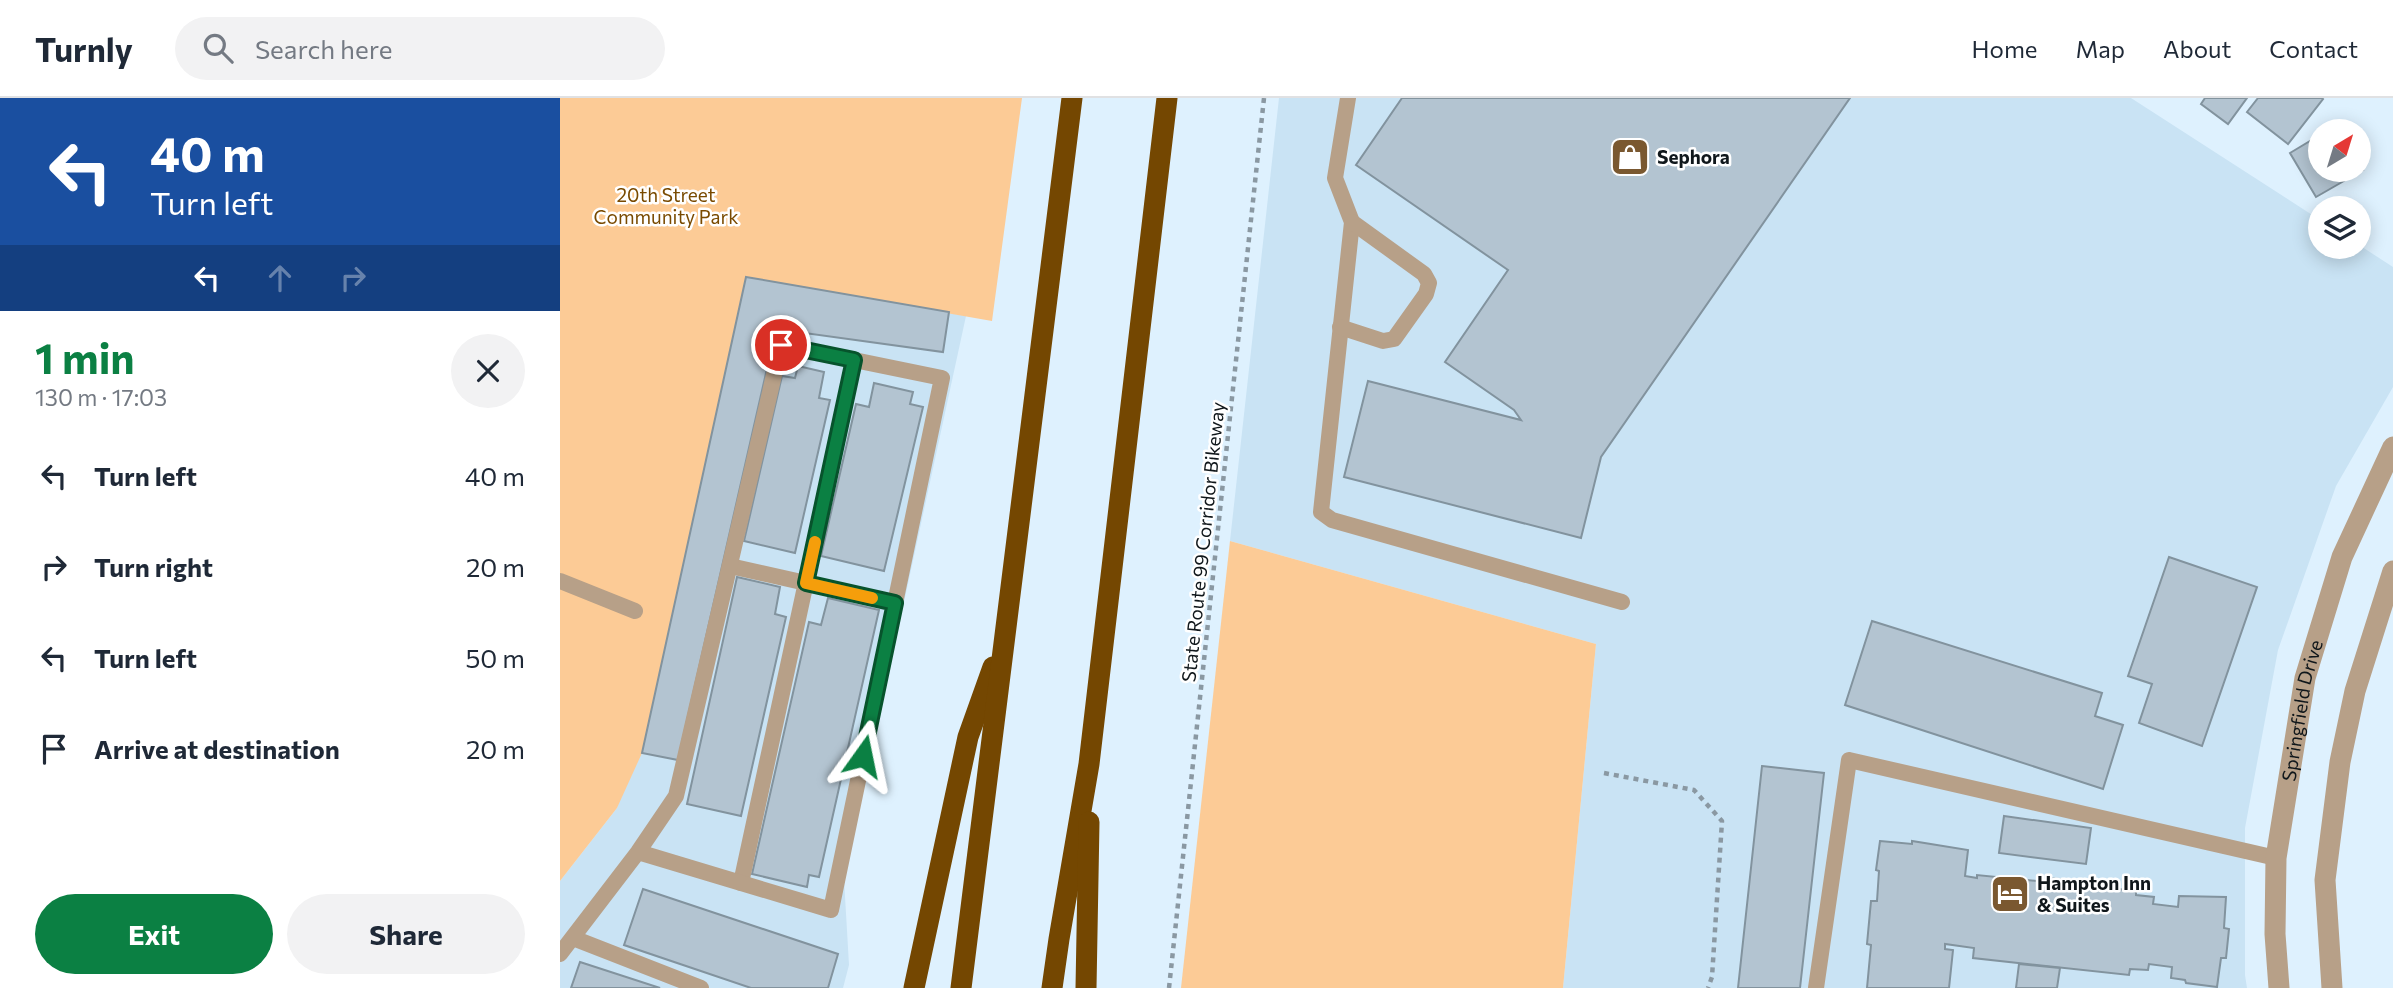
<!DOCTYPE html>
<html lang="en">
<head>
<meta charset="utf-8">
<style>
	:root { --surface:#fff; --page:#f2f2f3; --text:#1f2937; --muted:#747a83; --line:#e0e1e3; --accent:#0b8043 }
	body { margin:0; font-family:Commissioner,sans-serif; background:var(--page); color:var(--text); height:100vh; display:flex; flex-direction:column; font-size:26px; white-space:nowrap }
	* { box-sizing:border-box; margin:0 }
	p { font-size:23px; color:var(--muted) }
	.icon { flex:none; width:38px; height:38px; fill:none; stroke:currentColor; stroke-width:2; stroke-linecap:round; stroke-linejoin:round }
	.map { position:relative; flex:1; overflow:hidden }
	.drawer { display:flex; flex-direction:column; background:var(--surface); width:560px }
	.drawer>* { flex:none }
	.top-card { background:#1a4fa0; color:#fff; overflow:hidden }
	.needle { width:46px; rotate:38deg }
	.controls { position:absolute; left:1748px; top:21px; display:grid; gap:14px }
	.controls a { display:grid; place-items:center; width:63px; height:63px; border-radius:50%; background:var(--surface); box-shadow:0 4px 18px #0003; font-size:35px }
	.pin { position:absolute; display:grid; place-items:center; width:60px; height:60px; color:#fff; margin:-30px; border:4px solid #fff; border-radius:50%; box-shadow:0 2px 7px #0007 }
	.me { position:absolute; width:77px; margin:-38px; rotate:12deg; stroke-linejoin:round; filter:drop-shadow(0 0 5px #0008) }
	.turn { display:flex; align-items:center; gap:24px; height:147px; padding:0 35px; font-size:32px }
	.turn .icon { width:91px; height:91px; stroke-width:2.5 }
	.turn b { display:block; font-size:49px; line-height:60px }
	.lanes { display:flex; align-items:center; height:66px; padding:0 35px; background:#0003; justify-content:center; gap:35px; direction:ltr }
	.lanes .off { opacity:.35 }
	.round { display:grid; place-items:center; flex:none; width:74px; height:74px; border-radius:37px; background:var(--page) }
	.headline { display:flex; align-items:center; justify-content:space-between; height:119px; padding:0 35px }
	h1 { font-size:42px; font-weight:700; line-height:52px; color:var(--accent) }
	.cta { display:flex; gap:14px; margin-top:auto; padding:14px 35px }
	.cta a { flex:1; height:80px; border-radius:42px; background:var(--accent); color:#fff; font-size:28px; font-weight:700; line-height:80px; text-align:center }
	.cta a+a { background:var(--page); color:var(--text) }
	ul { padding:0; list-style:none }
	li { display:flex; align-items:center; gap:21px; height:91px; padding:0 35px }
	li div { flex:1 }
	li b { display:block; font-size:26px }
	li em { font-style:normal }
	header { display:flex; align-items:center; gap:42px; box-sizing:border-box; height:98px; padding:0 35px; background:var(--surface); border-bottom:2px solid var(--line) }
	header strong { font-size:33px }
	nav { display:flex; gap:38px; margin-inline-start:auto; font-size:24px }
	.search { width:490px; height:63px; background:var(--page); display:flex; align-items:center; gap:18px; box-sizing:border-box; padding:0 24px; border-radius:38px; color:var(--muted); font-size:26px }
	main { display:flex; flex:1; min-height:0 }
	.map>svg:first-child { display:block }
</style>
</head>
<body>
<header>
<strong>Turnly</strong>
<div class="search"><svg class="icon" aria-label="search" viewBox="0 0 24 24"><circle cx="10" cy="10" r="6"/><path d="M15 15l6 6"/></svg>Search here</div>
<nav><a>Home</a><a>Map</a><a>About</a><a>Contact</a></nav>
</header>
<main>
<section class="drawer">
<div class="top-card">
<div class="turn"><svg class="icon" aria-label="left" viewBox="0 0 24 24"><path d="M17 20v-9H6M10 6l-5 5 5 5"/></svg><div><b>40 m</b>Turn left</div></div>
<div class="lanes"><svg class="icon" aria-label="left" viewBox="0 0 24 24"><path d="M17 20v-9H6M10 6l-5 5 5 5"/></svg><svg class="icon off" aria-label="ahead" viewBox="0 0 24 24"><path d="M12 20V5M6 11l6-6 6 6"/></svg><svg class="icon off" aria-label="right" viewBox="0 0 24 24"><path d="M7 20v-9h11M14 6l5 5-5 5"/></svg></div>
</div>
<div class="headline"><div><h1>1 min</h1><p>130 m · 17:03</p></div><a class="round"><svg class="icon" aria-label="close" viewBox="0 0 24 24"><path d="M6 6l12 12M18 6L6 18"/></svg></a></div>
<ul>
<li><svg class="icon" aria-label="left" viewBox="0 0 24 24"><path d="M17 20v-9H6M10 6l-5 5 5 5"/></svg><div><b>Turn left</b></div><em>40 m</em></li>
<li><svg class="icon" aria-label="right" viewBox="0 0 24 24"><path d="M7 20v-9h11M14 6l5 5-5 5"/></svg><div><b>Turn right</b></div><em>20 m</em></li>
<li><svg class="icon" aria-label="left" viewBox="0 0 24 24"><path d="M17 20v-9H6M10 6l-5 5 5 5"/></svg><div><b>Turn left</b></div><em>50 m</em></li>
<li><svg class="icon" aria-label="arrive" viewBox="0 0 24 24"><path d="M6 21V4h12l-3 4 3 4H6"/></svg><div><b>Arrive at destination</b></div><em>20 m</em></li>
</ul>
<div class="cta"><a>Exit</a><a>Share</a></div>
</section>
<div class="map">
<svg width="1833" height="890" viewBox="0 0 1833 890">
	<rect width="100%" height="100%" fill="#def1fe"/>
	<g fill="#c9e3f4">
		<path d="M719,0H1571L1760,122V149L1799,147L1833,169V289L1776,388L1718,552L1685,730V877L1687,890H1003L1036,546L670,443Z"/>
		<path d="M186,179L406,218L284,781L289,867L283,890H0V783L57,710Z"/>
	</g>
	<g fill="#fccb96">
		<path d="M0,0H462L432,223L186,180L82,655L57,710L0,783Z"/>
		<path d="M670,443L1036,546L1003,890H621Z"/>
	</g>
	<g fill="#b3c4d1" stroke="#82939e" stroke-width="2">
		<path d="M842,0H1290L1041,359L1021,440L784,379L808,283L961,322L954,312L885,264L948,172L796,67Z"/>
		<path d="M1645,0H1687L1668,26L1641,6Z"/>
		<path d="M1698,0H1762L1763,1L1728,46L1687,14Z"/>
		<path d="M1760,37V72H1799V66L1803,72L1756,99L1730,55Z"/>
		<path d="M186,179L389,214L383,254L216,231L118,662L82,655Z"/>
		<path d="M238,268L264,274L259,300L270,302L235,455L184,443L222,278L235,280Z"/>
		<path d="M314,285L353,294L350,306L363,309L324,473L261,458L296,306L309,309Z"/>
		<path d="M1609,459L1697,489L1642,648L1579,625L1592,586L1568,578Z"/>
		<path d="M177,479L220,489L215,516L226,519L181,718L127,706Z"/>
		<path d="M268,500L319,512L259,779L249,777L247,789L192,776L249,524L261,527Z"/>
		<path d="M1312,523L1542,595L1535,618L1563,627L1543,691L1285,607Z"/>
		<path d="M1202,668L1264,675L1240,890H1178Z"/>
		<path d="M1444,718L1531,730L1526,766L1439,755Z"/>
		<path d="M1320,743L1352,746V743L1408,752L1405,778L1417,780V777L1487,784V780L1512,782V786L1576,793V797L1594,799L1593,806L1618,809L1619,798L1666,799L1664,830L1669,831L1666,860H1661L1657,889L1626,885L1625,882L1611,880L1612,869L1589,866L1588,872L1570,871L1569,877L1413,860L1414,850L1385,846V851L1393,852L1389,890H1307L1311,847L1307,846L1311,803H1317L1319,773L1316,772Z"/>
		<path d="M83,791L278,856L268,890H191L64,847Z"/>
		<path d="M20,864L100,890H11Z"/>
		<path d="M1459,866L1500,870L1497,890H1456Z"/>
	</g>
	<g fill="none" stroke-linecap="round" stroke-linejoin="round">
		<g stroke="#8a98a2" stroke-width="4.5" stroke-dasharray="5 5" stroke-linecap="butt">
			<path d="M1044,675L1134,692L1162,723L1152,879L1148,890"/>
			<path d="M609,890L704,0"/>
		</g>
		<g stroke="#b7a088" stroke-width="16">
			<path d="M788,0L775,80L792,124L761,414L772,422L1062,504"/>
			<path d="M780,229L823,243L834,241L866,196L869,185L864,176L792,124"/>
			<path d="M170,468L335,505"/>
			<path d="M0,483L75,513"/>
			<path d="M181,785L294,262"/>
			<path d="M13,840L141,890"/>
			<path d="M0,856L78,754L116,698L221,247L382,280L271,812L78,754"/>
			<path d="M1256,890L1289,662L1716,760"/>
		</g>
		<g stroke="#b7a088" stroke-width="21">
			<path id="s1" d="M1719,890L1715,836L1716,760L1745,580L1782,459L1833,349"/>
			<path d="M1772,890L1765,782L1780,664L1795,593L1833,473"/>
		</g>
		<g stroke="#744701" stroke-width="21">
			<path d="M354,890L408,639L433,569"/>
			<path d="M401,890L512,0"/>
			<path d="M492,890L499,841L529,666L607,0"/>
			<path d="M526,890L529,724"/>
		</g>
	</g>
	<g fill="none" stroke-linecap="round" stroke-linejoin="round">
		<g stroke="#07532c" stroke-width="18">
			<path id="route" d="M221,247L294,262L246,485L335,505L303,658"/>
		</g>
		<use href="#route" stroke="#0b8043" stroke-width="12"/>
		<path stroke="#f59e0b" stroke-width="12" d="M255,444L246,485L312,500"/>
	</g>
	<defs>
		<g id="shop-square" transform="scale(2.0125)"><rect x="-9" y="-9" width="18" height="18" rx="4" fill="#7a5830" stroke="#fff"/><path d="M-5-2.5h2.3a2.7 3.5 0 0 1 5.4 0H5L5.5 6h-11ZM-1.5-2.5h3a1.5 2.3 0 0 0-3 0Z" fill="#fff"/></g>
		<g id="hotel-square" transform="scale(2.0125)"><rect x="-9" y="-9" width="18" height="18" rx="4" fill="#7a5830" stroke="#fff"/><path d="M-6-4.5h1.5V1H6V5H4.5V3h-9V5H-6ZM-4 0a1.8 1.8 0 1 1 3.6 0ZM.5 0V-2.5h3Q6-2.5 6 0Z" fill="#fff"/></g>
	</defs>
	<g fill-rule="evenodd">
		<use href="#shop-square" x="1070" y="59"/>
		<use href="#hotel-square" x="1450" y="796"/>
	</g>
	<g text-anchor="middle" stroke-width="5" stroke-linejoin="round" paint-order="stroke">
		<g font-size="19" font-weight="bold" fill="#10171b" stroke="#fff" text-anchor="start">
			<text x="1097" y="66">Sephora</text>
			<text x="1477" y="792">Hampton Inn<tspan x="1477" dy="22">&amp; Suites</tspan></text>
		</g>
		<g font-size="19" fill="#794a00" stroke="#fff">
			<text x="106" y="104">20th Street<tspan x="106" dy="22">Community Park</tspan></text>
		</g>
		<g font-size="19" fill="#10171b" stroke="#fff">
			<text transform="translate(643 444) rotate(-84)" y="7">State Route 99 Corridor Bikeway</text>
			<text dy="7" stroke="none"><textPath href="#s1" startOffset="280">Springfield Drive</textPath></text>
		</g>
	</g>
</svg>
<div class="controls">
<a><svg class="needle" viewBox="-14 -14 28 28"><path d="M0-13l5 13h-10z" fill="#e53935"/><path d="M0 13l5-13h-10z" fill="#747a83"/></svg></a>
<a><svg class="icon" aria-label="layers" viewBox="0 0 24 24"><path d="M12 4l9 5-9 5-9-5zM3 14l9 5 9-5"/></svg></a>
</div>
<div class="pin" style="left:221px;top:247px;background:#d93025"><svg class="icon" aria-label="arrive" viewBox="0 0 24 24"><path d="M6 21V4h12l-3 4 3 4H6"/></svg></div>
<svg class="me" style="left:303px;top:658px" viewBox="-20 -20 40 40"><path d="M0-17L14 15 0 8-14 15z" fill="#0b8043" stroke="#fff" stroke-width="4"/></svg>
</div>
</main>
</body>
</html>
